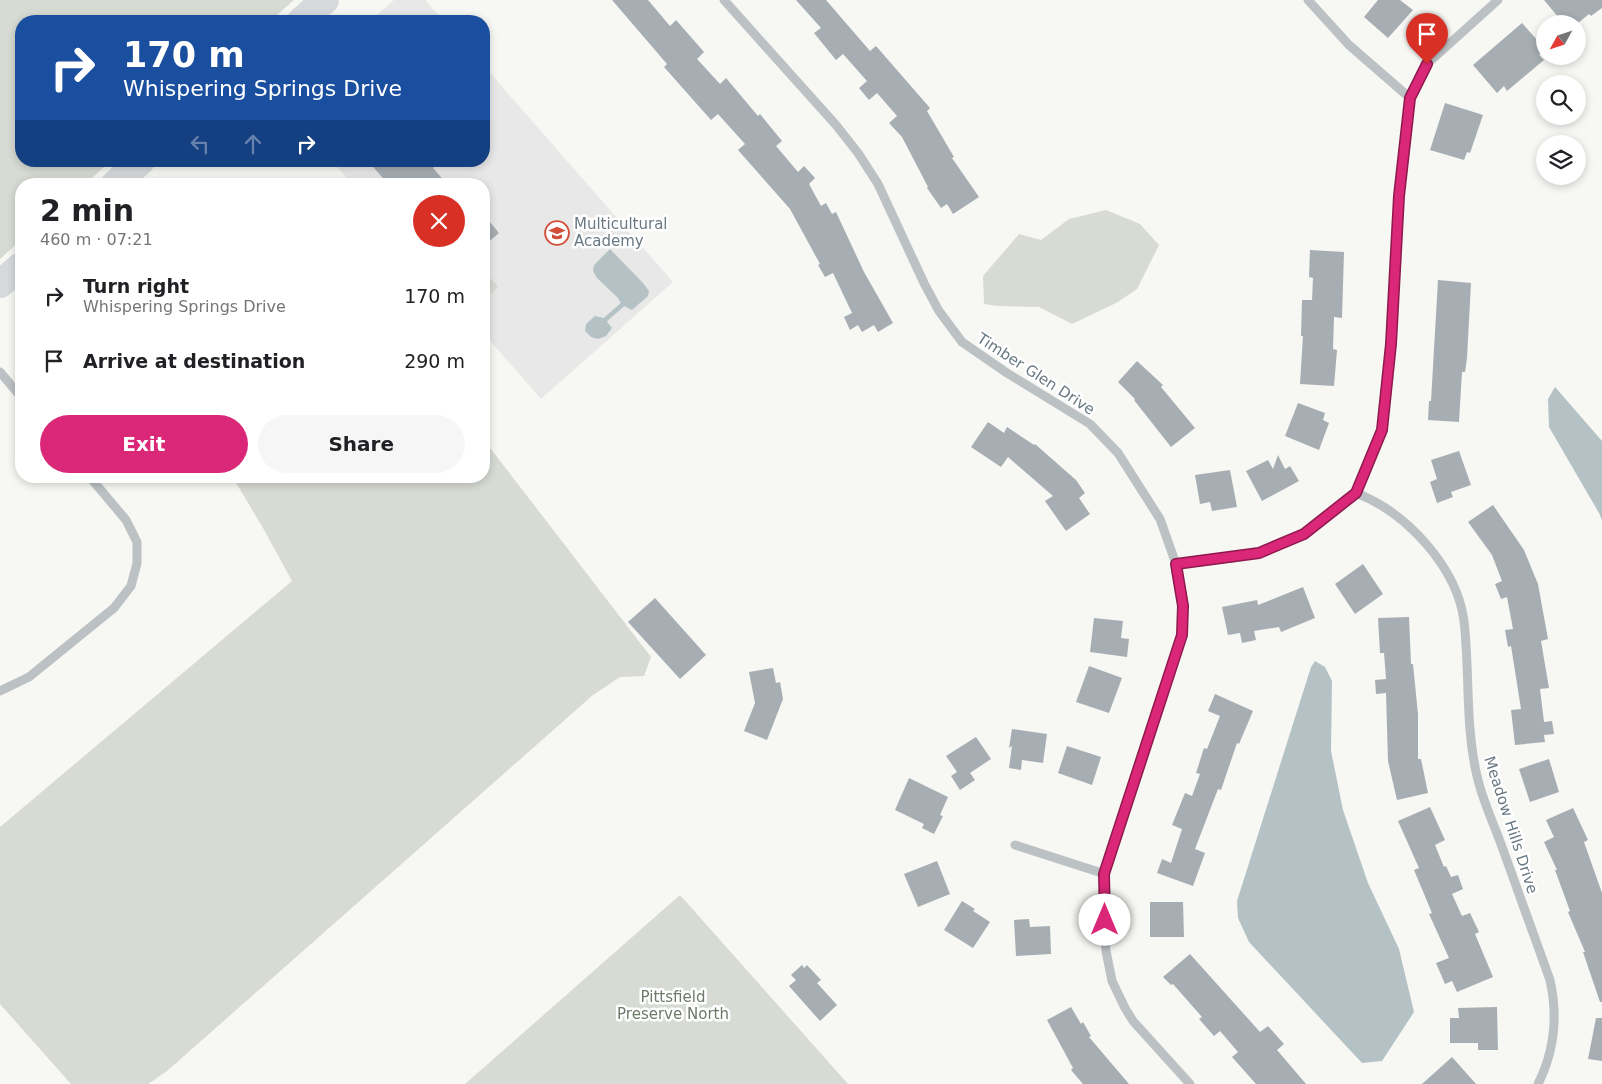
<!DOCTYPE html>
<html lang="en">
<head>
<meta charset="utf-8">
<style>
	:root { --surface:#fff; --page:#f6f6f6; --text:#202124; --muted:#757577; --accent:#db2777 }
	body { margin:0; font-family:"DejaVu Sans",sans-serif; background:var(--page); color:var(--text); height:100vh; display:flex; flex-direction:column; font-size:19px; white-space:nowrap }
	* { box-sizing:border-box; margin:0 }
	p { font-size:16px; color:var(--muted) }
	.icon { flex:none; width:28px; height:28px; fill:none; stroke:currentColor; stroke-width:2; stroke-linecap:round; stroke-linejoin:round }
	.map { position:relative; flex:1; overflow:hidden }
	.panel { position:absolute; left:15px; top:178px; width:475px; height:305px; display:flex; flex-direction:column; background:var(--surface); border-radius:20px; box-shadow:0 2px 8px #0003 }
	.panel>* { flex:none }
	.hud { position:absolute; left:15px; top:15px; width:475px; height:152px; border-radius:20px; box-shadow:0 2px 8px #0003; background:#1a4fa0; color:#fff; overflow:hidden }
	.needle { width:32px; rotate:230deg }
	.tools { position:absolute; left:1536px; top:15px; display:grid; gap:10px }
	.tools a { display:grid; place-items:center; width:50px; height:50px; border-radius:50%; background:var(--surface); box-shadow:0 2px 8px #0003; font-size:25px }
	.pin { position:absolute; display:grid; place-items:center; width:42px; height:42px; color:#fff; margin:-51px -21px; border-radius:50% 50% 50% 0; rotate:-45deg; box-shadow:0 0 5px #0007 }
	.pin .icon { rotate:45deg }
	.me { position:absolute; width:55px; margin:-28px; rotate:0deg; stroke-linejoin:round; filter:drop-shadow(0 0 4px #0008) }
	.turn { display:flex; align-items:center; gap:18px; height:105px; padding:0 25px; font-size:22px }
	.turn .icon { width:65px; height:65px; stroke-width:2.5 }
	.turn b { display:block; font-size:35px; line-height:42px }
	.lanes { display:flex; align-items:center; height:48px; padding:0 25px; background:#0003; justify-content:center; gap:25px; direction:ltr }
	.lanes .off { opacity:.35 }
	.round { display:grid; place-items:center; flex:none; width:52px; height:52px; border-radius:26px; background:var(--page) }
	.headline { display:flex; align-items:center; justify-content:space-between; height:85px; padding:0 25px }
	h1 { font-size:30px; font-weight:700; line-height:38px }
	.cta { display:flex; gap:10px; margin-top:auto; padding:10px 25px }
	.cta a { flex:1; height:58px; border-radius:30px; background:var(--accent); color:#fff; font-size:20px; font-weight:700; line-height:58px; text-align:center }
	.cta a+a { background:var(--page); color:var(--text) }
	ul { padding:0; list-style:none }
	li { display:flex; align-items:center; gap:15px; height:65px; padding:0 25px }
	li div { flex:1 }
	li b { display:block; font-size:19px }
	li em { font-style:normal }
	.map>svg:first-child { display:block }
</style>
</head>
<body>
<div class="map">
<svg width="1602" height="1084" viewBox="0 0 1602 1084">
	<rect width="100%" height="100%" fill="#f7f7f4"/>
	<g fill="#e8e8e8">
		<path d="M394,0H425L444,21H370Z"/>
		<path d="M484,66L673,282L541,399L484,334V184H352L332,161H484Z"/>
	</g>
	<g fill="#d7dbd4">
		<path d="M0,0H294L270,21H21V161H111L85,184H21V240L0,259Z"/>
		<path d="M1106,210L1140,224L1159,245L1137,289L1116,303L1072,324L1039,307L997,306L984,304L983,276L1019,234L1041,240L1069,219Z"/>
		<path d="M484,271L498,287L484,300Z"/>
		<path d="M484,440L651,657L644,676L620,677L593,695L167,1071L148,1084H71L0,1004V827L292,581L263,528L232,476H484Z"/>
		<path d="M680,895L848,1084H465Z"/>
	</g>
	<g fill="#b5c2c5">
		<path d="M610,249L643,283L649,291L648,296L632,310L622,305L618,298L597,278L593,271L594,265Z"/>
		<path d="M595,316L604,318L612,328L606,336L598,339L591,337L585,331L586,324Z"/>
		<path d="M1555,387L1602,441V520L1599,513L1549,427L1548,399Z"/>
		<path d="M1315,661L1325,667L1332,681L1331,751L1343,810L1368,883L1399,949L1414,1012L1382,1061L1362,1063L1249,942L1238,918L1237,901L1311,667Z"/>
	</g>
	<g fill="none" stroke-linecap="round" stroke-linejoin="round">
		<path stroke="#b5c2c5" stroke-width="4.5" d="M605,320L622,305"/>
	</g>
	<g fill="#a7aeb3">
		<path d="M612,0H648L670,26L676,20L704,52L697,59L720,84L726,78L758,116L760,114L782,141L776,146L798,172L804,166L815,178L809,184L821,206L826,203L832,214L836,212L864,272L893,323L878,332L874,325L862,332L858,325L850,330L844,317L852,313L833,273L825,277L818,265L820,264L790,209L738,150L745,144L718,114L711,120L664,67L667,64Z"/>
		<path d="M796,0H826L870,51L876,46L930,108L927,111L954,157L952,158L979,197L953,214L947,204L941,208L927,188L928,187L902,137L889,123L897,116L877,93L869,100L859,88L867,81L843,54L836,60L814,33L821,28Z"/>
		<path d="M1378,0H1400L1413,10L1388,38L1364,17Z"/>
		<path d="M1544,0H1602V8L1591,16L1589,14L1577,24H1564Z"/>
		<path d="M1522,23L1545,49L1539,55L1544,60L1507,91L1504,86L1497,93L1473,65Z"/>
		<path d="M1445,103L1483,115L1470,153L1467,152L1464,160L1430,150Z"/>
		<path d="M368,161H440L433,168L447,184H388Z"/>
		<path d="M484,215L499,233L484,246Z"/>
		<path d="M1310,250L1344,252L1342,318L1334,317L1333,349L1337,350L1334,386L1300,384L1303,336H1301L1302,300H1312L1313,278L1309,277Z"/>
		<path d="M1438,280L1471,283L1467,358L1465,372H1462L1459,422L1428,420L1429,401H1431Z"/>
		<path d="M1137,361L1163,385L1161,387L1195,428L1171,447L1134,400L1135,399L1118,382Z"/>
		<path d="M1298,403L1325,413L1323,420L1329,423L1319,450L1285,436Z"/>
		<path d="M988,422L1004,433L1007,427L1034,445L1035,444L1076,480L1085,493L1079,498L1090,514L1066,531L1045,501L1053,496L1008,457L1001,467L971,447Z"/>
		<path d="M1459,451L1471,485L1451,492L1453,497L1437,503L1430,482L1437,479L1431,460Z"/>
		<path d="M1278,455L1285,469L1290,466L1299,481L1262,501L1246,471L1268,460L1273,469Z"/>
		<path d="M1230,470L1237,507L1212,511L1210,502L1200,504L1195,475Z"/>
		<path d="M1493,505L1524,550L1538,584L1548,639L1541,641L1549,688L1540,689L1544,722L1552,721L1554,734L1544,735L1545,742L1515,745L1511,710L1521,709L1511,646L1508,647L1505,630L1513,629L1507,597L1501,599L1495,584L1502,581L1492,555L1468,522Z"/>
		<path d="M1363,564L1383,594L1355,614L1335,584Z"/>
		<path d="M1303,587L1315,618L1281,632L1279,627L1254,631L1256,640L1242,643L1240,633L1228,635L1222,607L1257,600L1258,605Z"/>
		<path d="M655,598L706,655L680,679L628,622Z"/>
		<path d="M1409,617L1411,664H1413L1418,714V759H1421L1428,793L1397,800L1388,761L1386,693L1376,694L1375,680L1386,679L1384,653H1380L1378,618Z"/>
		<path d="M1094,618L1123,621L1121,638L1129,639L1127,657L1090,652Z"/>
		<path d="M1089,666L1122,678L1109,713L1076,702Z"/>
		<path d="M773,668L776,683L780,682L783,699L767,740L744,731L755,703L749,672Z"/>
		<path d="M1215,694L1253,711L1239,744L1237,743L1221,790L1218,789L1195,849L1205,853L1193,886L1157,873L1162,859L1171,863L1182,829L1172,825L1185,793L1192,796L1200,774L1196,773L1204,748L1207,749L1220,716L1208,711Z"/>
		<path d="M1012,729L1047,734L1043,763L1022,760L1021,770L1009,768L1012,746L1009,748Z"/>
		<path d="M976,737L991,759L970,773L975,780L960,790L951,776L957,772L946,756Z"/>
		<path d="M1067,746L1101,757L1092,785L1058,773Z"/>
		<path d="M1549,759L1559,792L1530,802L1519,769Z"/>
		<path d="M909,778L948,797L940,815L943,816L934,834L922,828L924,824L895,810Z"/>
		<path d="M1430,807L1445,840L1435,845L1444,867L1446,866L1451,877L1458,875L1463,889L1452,894L1462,916L1470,913L1479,932L1475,934L1493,977L1457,992L1452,981L1445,984L1436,963L1449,958L1429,914L1432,913L1414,870L1419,868L1398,821Z"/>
		<path d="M1573,808L1588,840L1584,842L1602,893V1002H1600L1583,952H1585L1568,912L1570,911L1555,870H1557L1544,842L1554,837L1546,820Z"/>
		<path d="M937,861L950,894L918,907L904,874Z"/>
		<path d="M962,901L975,909L973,911L990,922L973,948L944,930Z"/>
		<path d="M1150,902H1183L1184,937H1150Z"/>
		<path d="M1029,919L1030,927L1050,926L1051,954L1016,956L1014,920Z"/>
		<path d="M1190,954L1260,1032L1268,1026L1284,1044L1277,1050L1306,1084H1256L1232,1057L1238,1052L1220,1031L1214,1036L1199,1019L1202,1017L1173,984L1171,985L1163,977Z"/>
		<path d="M802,965L804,968L807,965L821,980L817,983L837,1005L820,1021L789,986L796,980L791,975Z"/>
		<path d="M1071,1007L1081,1024L1083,1022L1091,1036L1089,1037L1129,1084H1083L1071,1070L1073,1068L1047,1020Z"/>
		<path d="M1497,1007L1498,1050H1478V1043H1450V1018H1459L1458,1008Z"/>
		<path d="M1596,1018H1602V1061L1588,1059Z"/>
		<path d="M1452,1057L1476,1084H1422Z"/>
	</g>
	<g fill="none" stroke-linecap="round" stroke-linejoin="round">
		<g stroke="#bcc1c4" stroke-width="9">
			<path d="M724,0L836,125L858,153L878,184L924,283L939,311L962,342L1007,373L1090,424L1118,453L1160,519L1176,564L1182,592L1183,621L1182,635L1105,874V936L1106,951L1112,981L1125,1008L1133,1021L1190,1084"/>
			<path d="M1308,0L1349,45L1410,98"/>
			<path d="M0,372L21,397"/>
			<path d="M1356,493C1406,512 1457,567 1464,621C1470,673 1465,725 1477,776C1482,799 1493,822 1501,844C1517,889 1533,934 1550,980C1558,1016 1555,1050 1538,1084"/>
			<path d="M1176,564L1259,553L1305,534L1356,493L1382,430L1391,344L1399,196L1410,98L1427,64L1498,0"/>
			<path d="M0,691L29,677L114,608L131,586L137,563V542L126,520L89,476"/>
			<path d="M1015,845L1105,874"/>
		</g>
		<g stroke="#d5d9dc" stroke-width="28">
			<path d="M301,21L325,0"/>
			<path d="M115,184L141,161"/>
			<path d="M0,284L21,266"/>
		</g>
	</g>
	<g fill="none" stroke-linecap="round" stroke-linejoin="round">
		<g stroke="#8e194d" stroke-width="12">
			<path id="route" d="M1105,920L1104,874L1182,635L1183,606L1176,564L1259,553L1304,534L1356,493L1382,430L1391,344L1399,196L1410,98L1427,64"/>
		</g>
		<use href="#route" stroke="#db2777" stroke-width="9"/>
	</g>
	<defs>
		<g id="school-ring" transform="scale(1.25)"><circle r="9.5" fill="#fff" stroke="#d34e38" stroke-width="1.5"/><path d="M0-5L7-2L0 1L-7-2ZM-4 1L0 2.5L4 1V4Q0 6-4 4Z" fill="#d34e38"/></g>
	</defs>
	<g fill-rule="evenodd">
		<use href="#school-ring" x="557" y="233"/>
	</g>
	<g text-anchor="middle" stroke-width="5" stroke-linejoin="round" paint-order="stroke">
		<g font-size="15" fill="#697983" stroke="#fff" text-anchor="start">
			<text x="574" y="229">Multicultural<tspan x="574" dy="17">Academy</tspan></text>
		</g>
		<g font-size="15" fill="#697983" stroke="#fff">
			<text transform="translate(1036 374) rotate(33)" y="5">Timber Glen Drive</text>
			<text transform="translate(1511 825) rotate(72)" y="5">Meadow Hills Drive</text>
		</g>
		<g font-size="15" fill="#6d7a67" stroke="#fff">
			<text x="673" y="1002">Pittsfield<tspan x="673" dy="17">Preserve North</tspan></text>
		</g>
	</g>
</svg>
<div class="tools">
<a><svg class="needle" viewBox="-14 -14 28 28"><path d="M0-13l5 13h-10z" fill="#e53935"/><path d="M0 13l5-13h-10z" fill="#757577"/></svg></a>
<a><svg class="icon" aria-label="search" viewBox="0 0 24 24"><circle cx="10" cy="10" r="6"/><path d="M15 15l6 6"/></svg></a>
<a><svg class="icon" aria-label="layers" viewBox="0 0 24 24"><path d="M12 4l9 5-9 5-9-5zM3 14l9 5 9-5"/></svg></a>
</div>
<div class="pin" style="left:1427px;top:64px;background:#d93025"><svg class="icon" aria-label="arrive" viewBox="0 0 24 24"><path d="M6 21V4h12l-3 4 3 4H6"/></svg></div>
<svg class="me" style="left:1105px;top:920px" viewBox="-20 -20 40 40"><circle r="19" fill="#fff"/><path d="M0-13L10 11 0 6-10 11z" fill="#db2777"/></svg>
<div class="hud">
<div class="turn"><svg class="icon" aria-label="right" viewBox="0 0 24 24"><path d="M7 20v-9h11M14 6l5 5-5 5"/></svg><div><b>170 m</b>Whispering Springs Drive</div></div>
<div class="lanes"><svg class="icon off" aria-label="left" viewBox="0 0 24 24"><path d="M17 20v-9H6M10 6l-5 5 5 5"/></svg><svg class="icon off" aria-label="ahead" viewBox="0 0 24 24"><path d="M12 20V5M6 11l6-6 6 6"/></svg><svg class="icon" aria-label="right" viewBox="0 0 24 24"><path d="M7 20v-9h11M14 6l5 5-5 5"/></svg></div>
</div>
<section class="panel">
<div class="headline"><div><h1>2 min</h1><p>460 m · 07:21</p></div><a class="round" style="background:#d93025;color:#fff"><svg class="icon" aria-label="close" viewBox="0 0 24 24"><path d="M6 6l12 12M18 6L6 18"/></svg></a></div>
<ul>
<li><svg class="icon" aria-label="right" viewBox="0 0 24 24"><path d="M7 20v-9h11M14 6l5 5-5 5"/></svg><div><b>Turn right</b><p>Whispering Springs Drive</p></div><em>170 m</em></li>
<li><svg class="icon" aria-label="arrive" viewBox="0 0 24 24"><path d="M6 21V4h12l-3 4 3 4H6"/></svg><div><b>Arrive at destination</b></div><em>290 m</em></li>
</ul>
<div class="cta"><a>Exit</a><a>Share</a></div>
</section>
</div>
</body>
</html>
